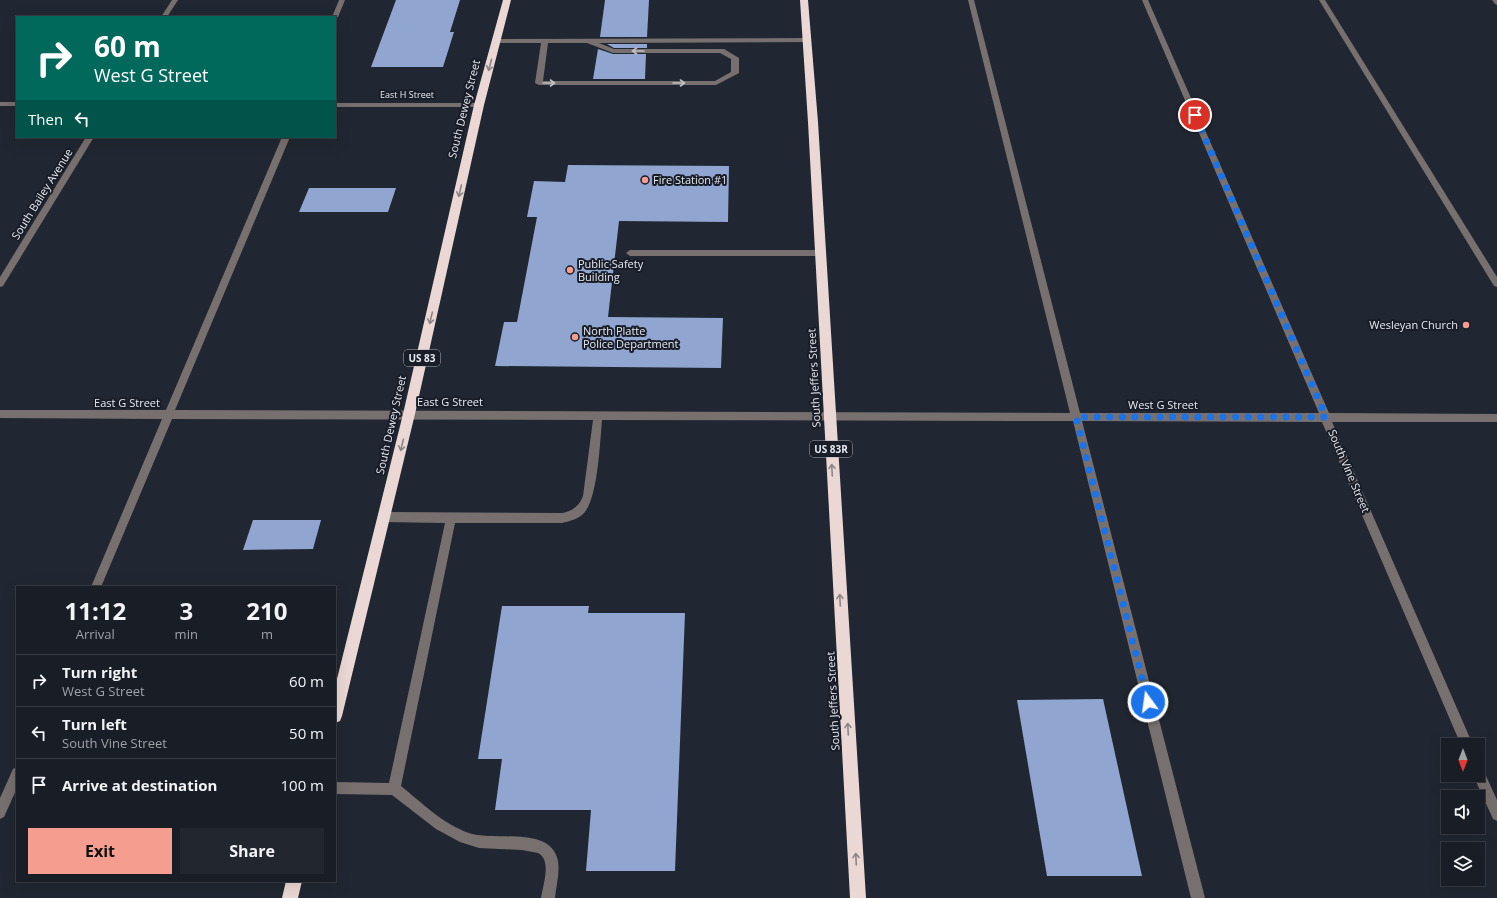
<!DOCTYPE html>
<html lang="en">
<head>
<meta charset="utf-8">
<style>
	:root { --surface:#191d26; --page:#22262e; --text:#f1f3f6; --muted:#9fa2a7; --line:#373b43; --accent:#f59d8e }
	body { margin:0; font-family:"Open Sans",sans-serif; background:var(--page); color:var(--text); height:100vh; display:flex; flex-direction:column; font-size:15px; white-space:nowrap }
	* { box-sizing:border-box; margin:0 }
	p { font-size:13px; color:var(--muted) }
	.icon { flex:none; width:22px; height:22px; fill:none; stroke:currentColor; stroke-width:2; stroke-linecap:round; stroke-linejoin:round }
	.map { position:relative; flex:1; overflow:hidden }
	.sheet { position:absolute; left:16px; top:586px; width:320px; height:296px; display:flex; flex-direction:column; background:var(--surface); border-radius:0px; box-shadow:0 4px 16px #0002,0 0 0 1px var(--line) }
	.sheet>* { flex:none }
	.top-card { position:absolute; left:16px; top:16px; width:320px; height:122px; border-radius:0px; box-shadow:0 4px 16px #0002,0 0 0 1px var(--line); background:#00695c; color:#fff; overflow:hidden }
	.needle { width:26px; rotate:180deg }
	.buttons { position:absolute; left:1441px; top:738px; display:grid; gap:8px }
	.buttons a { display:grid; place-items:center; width:44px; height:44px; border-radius:0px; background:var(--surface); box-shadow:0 4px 16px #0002,0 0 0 1px var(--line); font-size:20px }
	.pin { position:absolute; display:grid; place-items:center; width:34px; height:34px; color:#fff; margin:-17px; border:2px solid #fff; border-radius:50%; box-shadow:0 1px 4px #0007 }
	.me { position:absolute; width:44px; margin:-22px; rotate:346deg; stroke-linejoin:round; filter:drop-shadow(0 0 3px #0008) }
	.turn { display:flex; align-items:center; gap:14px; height:84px; padding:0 12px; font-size:18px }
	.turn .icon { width:52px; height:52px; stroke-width:2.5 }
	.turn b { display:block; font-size:28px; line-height:34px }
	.then { display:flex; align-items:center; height:38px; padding:0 12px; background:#0003; gap:8px; font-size:15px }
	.eta { display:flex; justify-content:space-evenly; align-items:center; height:68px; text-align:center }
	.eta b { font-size:24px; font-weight:700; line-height:28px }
	.cta { display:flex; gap:8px; margin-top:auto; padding:8px 12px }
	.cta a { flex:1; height:46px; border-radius:0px; background:var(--accent); color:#111; font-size:16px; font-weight:700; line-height:46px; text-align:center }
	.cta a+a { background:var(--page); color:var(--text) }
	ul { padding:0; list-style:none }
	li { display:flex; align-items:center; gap:12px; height:52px; padding:0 12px; border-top:1px solid var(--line) }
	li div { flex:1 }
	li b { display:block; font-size:15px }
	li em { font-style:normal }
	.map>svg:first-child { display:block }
</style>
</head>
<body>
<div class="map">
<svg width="1497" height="898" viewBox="0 0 1497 898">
	<rect width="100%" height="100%" fill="#212732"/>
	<g fill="#90a5d0">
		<path d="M396,0H460L450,32H454L443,67H371Z"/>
		<path d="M605,0H649L647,37H600Z"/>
		<path d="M607,44H647V48H614Z"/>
		<path d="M598,49L613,54H646L645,79H593Z"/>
		<path d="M568,165L729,166L728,222L619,221L608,317L723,318L721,368L495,366L504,322H517L537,217H527L534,181L565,182Z"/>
		<path d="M309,188H396L388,212H299Z"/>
		<path d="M253,520H321L313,549L243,550Z"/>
		<path d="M502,606H589L588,613H685L675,871H586L591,810H495L502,759H478Z"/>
		<path d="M1103,699L1142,876H1047L1017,700Z"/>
	</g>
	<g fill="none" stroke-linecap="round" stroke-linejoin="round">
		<g fill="#78706f" fill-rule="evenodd">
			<path d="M172,0H178L167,17H161Z"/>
			<path d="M339,0H345L338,17L335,19V17H332Z"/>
			<path d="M968,0H974L1080,413H1319L1142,0H1148L1329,413L1497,414V422H1332L1473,745H1461L1322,422L1082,421L1205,898H1191L1073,421L602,420C600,441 598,498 584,513C579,519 570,521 562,523H455L401,786C422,803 443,824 469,833C495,842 551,825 558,861C560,873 556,886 555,898H541C543,885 552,860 538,853L522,850L479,848L460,842L436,829L392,795L335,794V782L389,783L445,523L384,522L380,520L379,517L380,514L384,512L562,513C573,511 579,506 583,496L593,420L172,419L101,587H91L162,419L0,418V410H166L282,137H290L175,410L1070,413Z"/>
			<path d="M1319,0H1325L1497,277V287L1494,286Z"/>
			<path d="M1492,0H1497V5L1495,4Z"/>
			<path d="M806,38H808V42L599,43L614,49H724L739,58V73L716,85H539L535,83L541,43H497L493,41L497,39ZM548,43H587L613,53H720L731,59V72L715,81H543Z"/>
			<rect x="0" y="102" width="17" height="4"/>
			<path d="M335,103H479L483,105L479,107H335Z"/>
			<path d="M86,137H94L3,286L0,287V277Z"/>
			<path d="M630,250H820L824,253L820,256H630L626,253Z"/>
			<path d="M1478,765L1482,767L1497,800V821L1493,819L1473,775H1478Z"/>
			<path d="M17,767V788L4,817L0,819V798L13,769Z"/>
		</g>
		<g fill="#ebd8d4" fill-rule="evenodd">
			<path d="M503,0H511L484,105L415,414L342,716L340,721L335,723V687L403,414L474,105Z"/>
			<path d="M800,0H808L818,122L866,898H850L808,122Z"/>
			<path d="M286,881H302L298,898H282Z"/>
		</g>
	</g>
	<defs><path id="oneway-shaft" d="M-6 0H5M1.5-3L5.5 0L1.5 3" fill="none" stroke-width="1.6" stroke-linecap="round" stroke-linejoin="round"/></defs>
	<g stroke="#c0bfc4">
		<use href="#oneway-shaft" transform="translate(638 51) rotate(180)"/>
		<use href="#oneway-shaft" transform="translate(549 83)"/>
		<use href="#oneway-shaft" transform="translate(679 83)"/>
	</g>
	<g stroke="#8c8487">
		<use href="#oneway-shaft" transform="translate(490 65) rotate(105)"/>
		<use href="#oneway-shaft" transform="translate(460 191) rotate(103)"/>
		<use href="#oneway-shaft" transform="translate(431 318) rotate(103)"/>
		<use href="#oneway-shaft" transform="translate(402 445) rotate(104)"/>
		<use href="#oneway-shaft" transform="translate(832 470) rotate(-93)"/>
		<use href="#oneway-shaft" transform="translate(840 600) rotate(-93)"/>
		<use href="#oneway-shaft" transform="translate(848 729) rotate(-93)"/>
		<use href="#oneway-shaft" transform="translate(856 859) rotate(-93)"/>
	</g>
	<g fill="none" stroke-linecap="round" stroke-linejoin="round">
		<path stroke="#1a73e8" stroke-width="7" stroke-dasharray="0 12.6" d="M1148,702L1076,417H1326L1195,115"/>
	</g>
	<g fill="#f59d8e" stroke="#181d28" stroke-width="1.5">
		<circle cx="645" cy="180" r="4"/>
		<circle cx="570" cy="270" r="4"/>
		<circle cx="1466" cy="325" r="4"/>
		<circle cx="575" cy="337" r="4"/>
	</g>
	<g text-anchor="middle" stroke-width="4" stroke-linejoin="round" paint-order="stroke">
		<g font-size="9" fill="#e6e9f1" stroke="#181d28">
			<text x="407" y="98">East H Street</text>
		</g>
		<g fill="#181d28" stroke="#a8acb5" stroke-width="1">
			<rect x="404" y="350" width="36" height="16" rx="3"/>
			<rect x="810" y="441" width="42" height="16" rx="3"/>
		</g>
		<g font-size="10" font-weight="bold" fill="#e6e9f1">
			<text x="422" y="362">US 83</text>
			<text x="831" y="453">US 83R</text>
		</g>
		<g font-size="11" fill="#e6e9f1" stroke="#181d28">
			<text transform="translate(464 109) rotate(-76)" y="4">South Dewey Street</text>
			<text transform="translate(42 194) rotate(-58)" y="4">South Bailey Avenue</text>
			<text transform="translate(814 378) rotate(-93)" y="4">South Jeffers Street</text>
			<text x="450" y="406">East G Street</text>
			<text x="127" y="407">East G Street</text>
			<text x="1163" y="409">West G Street</text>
			<text transform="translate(391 425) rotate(-77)" y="4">South Dewey Street</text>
			<text transform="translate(1349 471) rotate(67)" y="4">South Vine Street</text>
			<text transform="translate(833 701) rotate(-93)" y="4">South Jeffers Street</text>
		</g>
		<g font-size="11" fill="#e6e9f1" stroke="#181d28" text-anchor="start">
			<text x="653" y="184">Fire Station #1</text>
			<text x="578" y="268">Public Safety<tspan x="578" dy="13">Building</tspan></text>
			<text x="1458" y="329" text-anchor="end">Wesleyan Church</text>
			<text x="583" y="335">North Platte<tspan x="583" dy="13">Police Department</tspan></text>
		</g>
	</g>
</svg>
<div class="buttons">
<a><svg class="needle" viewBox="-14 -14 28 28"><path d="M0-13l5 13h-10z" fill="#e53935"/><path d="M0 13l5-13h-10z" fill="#9fa2a7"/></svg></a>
<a><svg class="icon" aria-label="sound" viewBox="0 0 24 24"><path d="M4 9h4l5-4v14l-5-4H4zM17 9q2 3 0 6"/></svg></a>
<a><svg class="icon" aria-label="layers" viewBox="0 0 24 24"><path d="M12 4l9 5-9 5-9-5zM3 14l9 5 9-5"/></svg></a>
</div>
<div class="pin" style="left:1195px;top:115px;background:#d93025"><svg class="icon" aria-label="arrive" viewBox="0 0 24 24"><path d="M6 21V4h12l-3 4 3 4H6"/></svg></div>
<svg class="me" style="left:1148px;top:702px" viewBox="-20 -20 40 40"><circle r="17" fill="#1a73e8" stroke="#fff" stroke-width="3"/><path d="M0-11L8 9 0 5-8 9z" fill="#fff"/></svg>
<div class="top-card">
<div class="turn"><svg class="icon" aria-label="right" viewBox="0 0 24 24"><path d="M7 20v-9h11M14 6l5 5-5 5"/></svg><div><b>60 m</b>West G Street</div></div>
<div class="then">Then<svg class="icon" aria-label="left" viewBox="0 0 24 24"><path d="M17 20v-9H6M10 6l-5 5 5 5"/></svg></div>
</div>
<section class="sheet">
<div class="eta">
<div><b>11:12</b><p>Arrival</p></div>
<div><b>3</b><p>min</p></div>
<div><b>210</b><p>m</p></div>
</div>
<ul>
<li><svg class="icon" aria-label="right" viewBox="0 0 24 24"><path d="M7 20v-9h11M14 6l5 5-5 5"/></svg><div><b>Turn right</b><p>West G Street</p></div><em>60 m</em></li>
<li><svg class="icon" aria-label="left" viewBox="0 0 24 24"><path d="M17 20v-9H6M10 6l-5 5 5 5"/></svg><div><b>Turn left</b><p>South Vine Street</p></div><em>50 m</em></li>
<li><svg class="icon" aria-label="arrive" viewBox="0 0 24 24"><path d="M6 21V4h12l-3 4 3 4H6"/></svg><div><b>Arrive at destination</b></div><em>100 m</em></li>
</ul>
<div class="cta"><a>Exit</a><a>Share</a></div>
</section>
</div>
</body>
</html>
